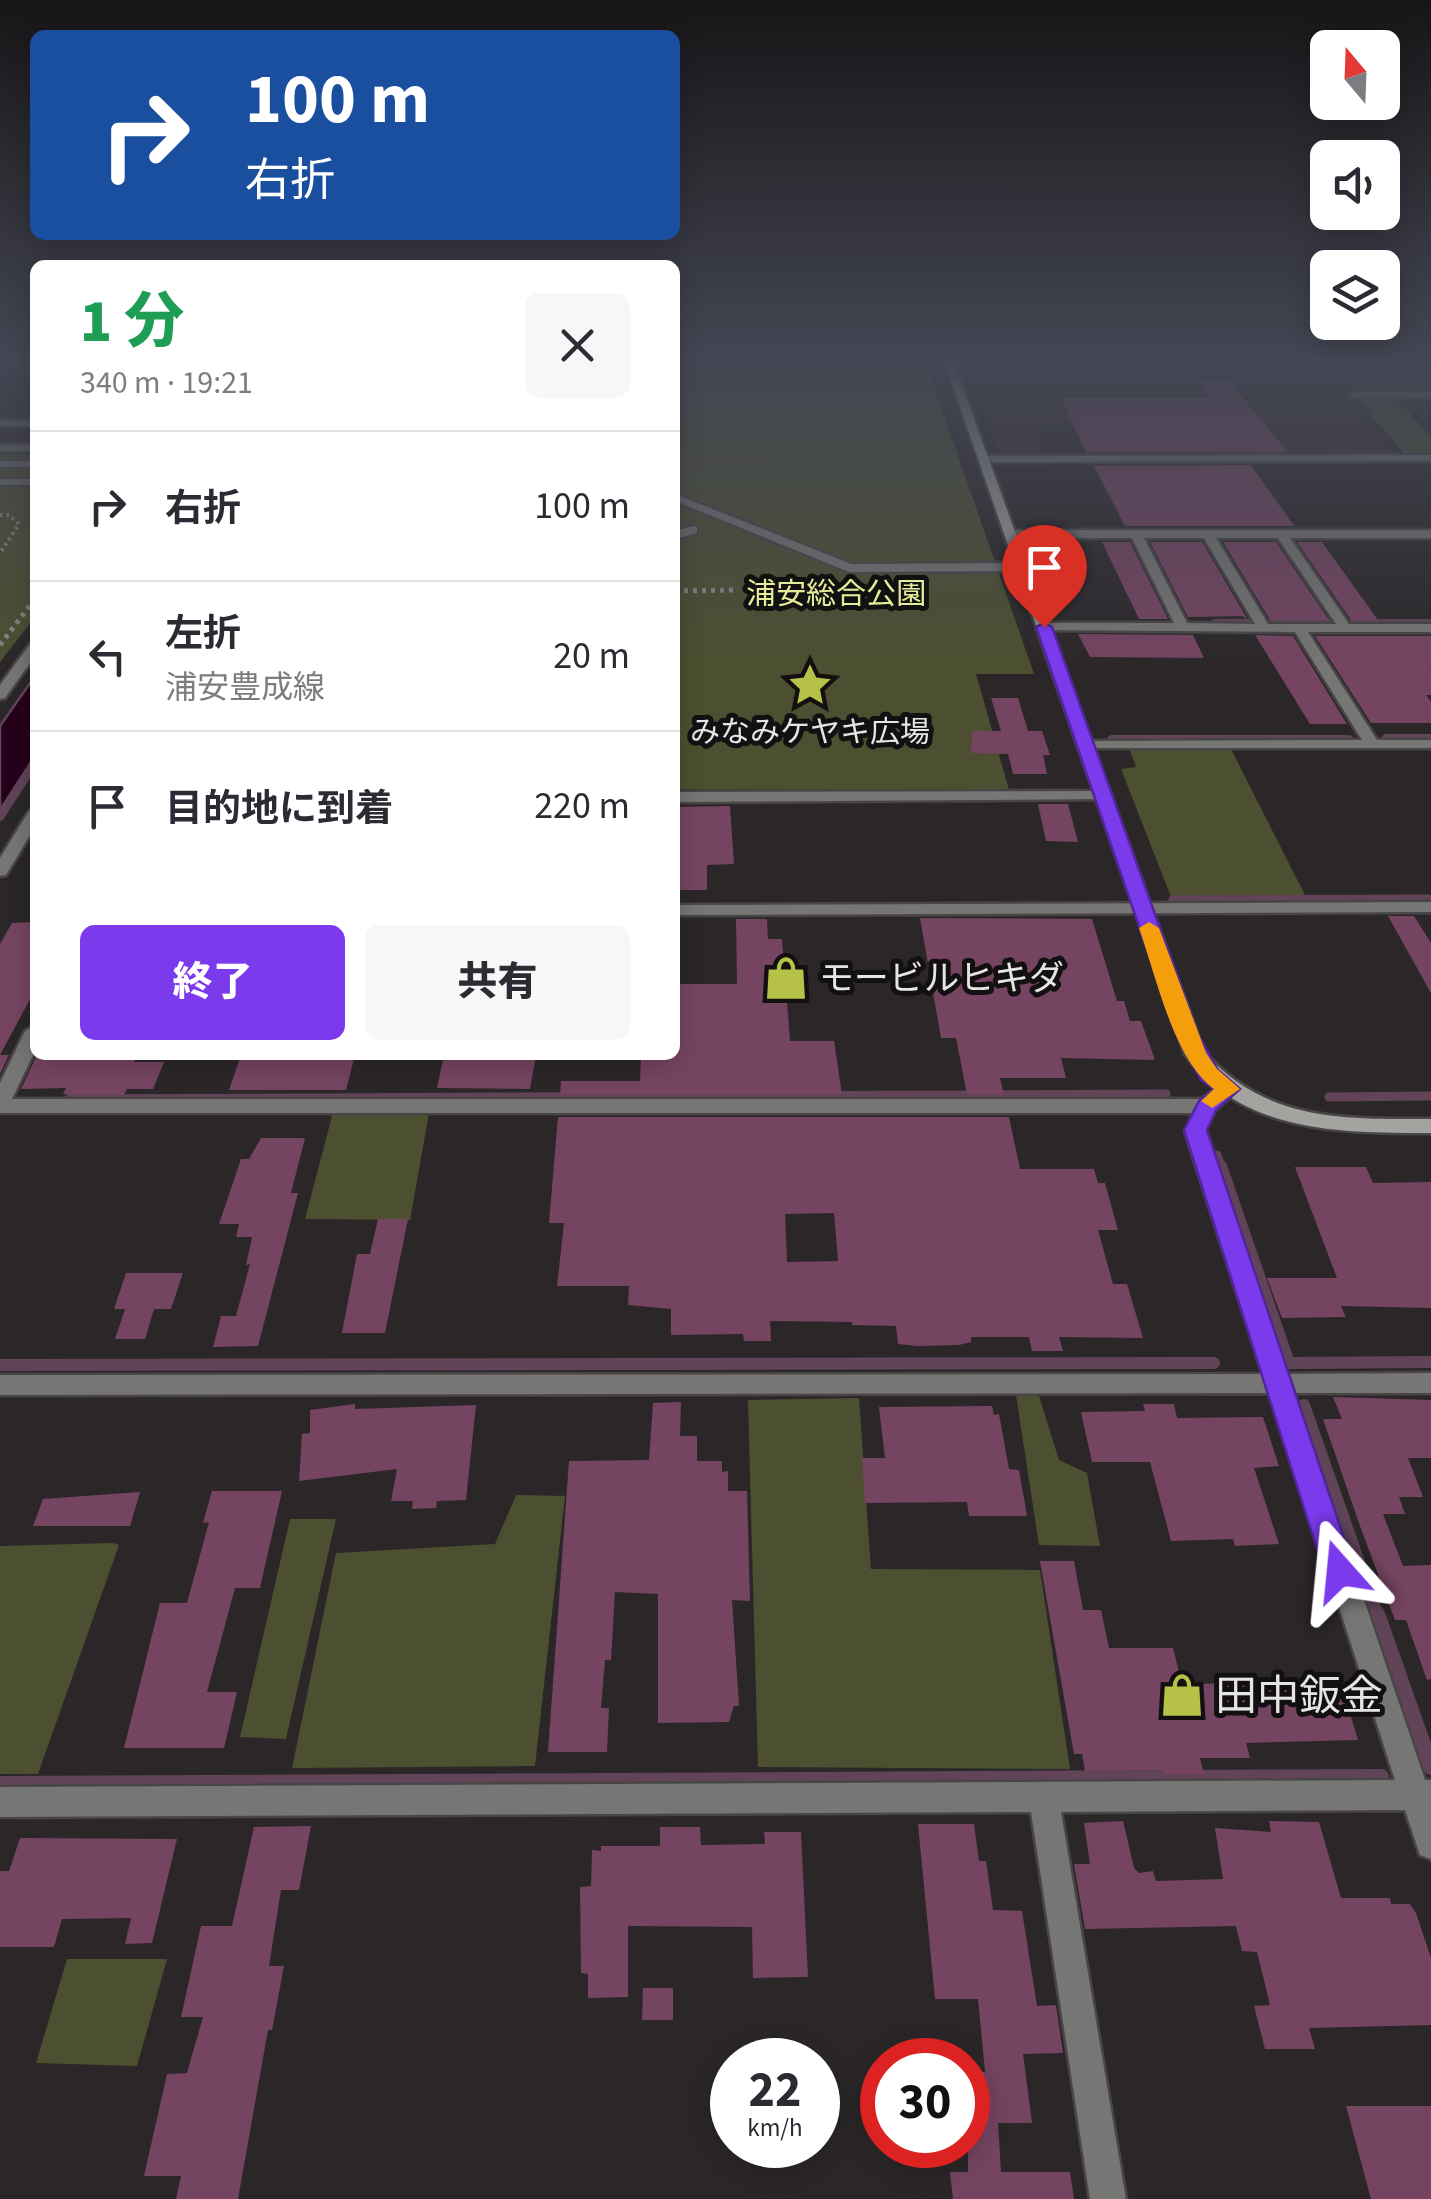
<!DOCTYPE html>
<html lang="ja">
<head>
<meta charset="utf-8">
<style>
	:root { --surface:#fff; --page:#f7f7f7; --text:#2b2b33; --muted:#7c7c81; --line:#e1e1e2; --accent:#7c3aed }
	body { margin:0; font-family:"Source Sans 3","Noto Sans JP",sans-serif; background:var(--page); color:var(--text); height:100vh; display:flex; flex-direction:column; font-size:38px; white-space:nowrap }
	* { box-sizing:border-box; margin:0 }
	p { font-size:32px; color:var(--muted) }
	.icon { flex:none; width:55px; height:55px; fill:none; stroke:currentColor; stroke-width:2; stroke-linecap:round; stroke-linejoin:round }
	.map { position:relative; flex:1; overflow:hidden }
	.side { position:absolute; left:30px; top:260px; width:650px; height:800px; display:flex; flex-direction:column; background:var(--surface); border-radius:15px; box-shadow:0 5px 25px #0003 }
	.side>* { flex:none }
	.banner { position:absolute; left:30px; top:30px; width:650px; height:210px; border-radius:15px; box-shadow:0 5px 25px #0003; background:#1a4fa0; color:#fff; overflow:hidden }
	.needle { width:65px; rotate:341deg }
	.tools { position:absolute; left:1310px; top:30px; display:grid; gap:20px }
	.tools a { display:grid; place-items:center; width:90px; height:90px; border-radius:15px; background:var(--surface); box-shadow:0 5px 25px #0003; font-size:50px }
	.speed { position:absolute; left:710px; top:2038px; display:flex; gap:20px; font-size:50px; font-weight:700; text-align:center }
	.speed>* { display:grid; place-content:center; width:130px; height:130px; border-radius:50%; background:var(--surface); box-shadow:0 5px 25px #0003; line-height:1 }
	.speed small { font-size:25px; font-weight:400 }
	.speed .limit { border:15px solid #d22; background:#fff; color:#111 }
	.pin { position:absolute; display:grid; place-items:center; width:85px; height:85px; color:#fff; margin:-102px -42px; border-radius:50% 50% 50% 0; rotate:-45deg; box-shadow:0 0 10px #0007 }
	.pin .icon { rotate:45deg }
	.me { position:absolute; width:110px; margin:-55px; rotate:342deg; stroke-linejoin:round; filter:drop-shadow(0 0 8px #0008) }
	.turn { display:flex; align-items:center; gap:35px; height:210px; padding:0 50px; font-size:45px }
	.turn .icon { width:130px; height:130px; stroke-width:2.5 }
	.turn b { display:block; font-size:70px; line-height:85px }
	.round { display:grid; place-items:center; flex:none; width:105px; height:105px; border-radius:15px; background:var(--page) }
	.summary { display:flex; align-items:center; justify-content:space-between; height:170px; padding:0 50px }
	h1 { font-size:60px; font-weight:800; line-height:75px; color:#1e9e55 }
	.primary-button { display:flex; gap:20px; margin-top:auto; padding:20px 50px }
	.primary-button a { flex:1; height:115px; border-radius:15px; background:var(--accent); color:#fff; font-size:40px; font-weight:800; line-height:115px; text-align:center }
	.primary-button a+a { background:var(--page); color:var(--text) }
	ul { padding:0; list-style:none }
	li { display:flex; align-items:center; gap:30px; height:150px; padding:0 50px; border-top:2px solid var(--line) }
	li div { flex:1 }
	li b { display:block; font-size:38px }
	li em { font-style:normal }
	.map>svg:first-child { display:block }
</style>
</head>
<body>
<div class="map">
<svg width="1431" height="2199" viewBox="0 0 1431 2199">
	<rect width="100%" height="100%" fill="#2b2729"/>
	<path fill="#382e34" d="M1358,412L1395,454H1231L1211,425H1035L1046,454H1000L985,413Z"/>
	<g fill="#4c5030">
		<path d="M675,361H925L1034,674H976L1009,790L675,789Z"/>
		<path d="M1355,397H1394L1431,436V454H1405Z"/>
		<path d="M0,454H35V617L0,662Z"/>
		<path d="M1231,749L1306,897H1171L1121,769L1136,767L1130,750Z"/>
		<path d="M333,1112L429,1113L410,1220L305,1219Z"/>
		<path d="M1016,1395L1039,1396L1059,1460L1087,1473L1100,1546L1039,1545Z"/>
		<path d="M859,1398L871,1569L1040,1570L1070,1769L758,1767L748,1400Z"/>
		<path d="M516,1495L565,1496L535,1766L292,1768L336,1553L495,1544Z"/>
		<path d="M290,1519H336L286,1739L240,1737Z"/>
		<path d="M113,1543L119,1545L38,1774H0V1546Z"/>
		<path d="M67,1959H167L137,2066L36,2063Z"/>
	</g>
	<path fill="#27001b" stroke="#614458" stroke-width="2.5" d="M35,676V756L0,810V726Z"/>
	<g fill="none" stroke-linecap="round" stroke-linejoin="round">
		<g stroke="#614458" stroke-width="8">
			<path d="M1215,623H1249"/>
			<path d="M1272,623H1332"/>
			<path d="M1353,623H1431"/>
			<path d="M1386,738H1431"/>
			<path d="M1112,739H1349"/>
			<path d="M0,817L35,763"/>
		</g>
		<g stroke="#614458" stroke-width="9">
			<path d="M1173,900L1431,899"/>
			<path d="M1329,1097L1431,1096"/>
			<path d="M69,1099L1166,1094"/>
			<path d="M1217,1155L1222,1169"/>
		</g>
		<g stroke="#614458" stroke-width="12">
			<path d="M1221,1166L1289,1363L1431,1362"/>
			<path d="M0,1365L1214,1363"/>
			<path d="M1304,1405L1378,1616"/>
		</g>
		<g stroke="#614458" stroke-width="16">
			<path d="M1377,1614L1431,1767"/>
			<path d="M0,1784L1381,1777"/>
		</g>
	</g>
	<g fill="#754461" fill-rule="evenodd">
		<path d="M1198,379H1227L1288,452H1086L1061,398H1211Z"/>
		<path d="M1251,465L1294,526H1125L1094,466Z"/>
		<path d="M1102,542H1130L1168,619H1139Z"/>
		<path d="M1150,542H1202L1248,620L1243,616L1188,617Z"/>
		<path d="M1223,542H1276L1329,620H1270Z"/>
		<path d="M1297,542H1322L1378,620H1351Z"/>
		<path d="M1078,634L1193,635L1204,658L1090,657Z"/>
		<path d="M1255,635L1293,636L1347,724H1310Z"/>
		<path d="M1315,636H1431V695H1426L1431,702V723H1371Z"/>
		<path d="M991,698H1018L1028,731H1042L1050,755H1043L1047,774H1013L1008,754L971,753L972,731H1001Z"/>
		<path d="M1038,804H1068L1078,842L1046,841Z"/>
		<path d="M730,806L734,864L707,865V890H675V807Z"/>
		<path d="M1388,916H1414L1431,943V993Z"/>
		<path d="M920,918L1092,919L1117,1001H1124L1130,1021H1141L1155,1060L1061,1058L1066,1078H1000L1004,1095H967L956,1038H941Z"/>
		<path d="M736,919H767L768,939H782L790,1041H834L842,1095H560L561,1081H640L641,1055H675V984H737Z"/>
		<path d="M35,922V990L0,1055H9L0,1074V944L12,923Z"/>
		<path d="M37,1055H137L134,1062H164L153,1089H127L124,1095H70L63,1094L66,1088L21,1089Z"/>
		<path d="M241,1055H355L346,1090H229Z"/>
		<path d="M444,1055H536L530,1089L437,1088Z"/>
		<path d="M558,1117H1009L1020,1169H1094L1098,1183H1105L1118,1230H1098L1113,1284H1127L1143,1338L1059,1337L1063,1351H1032L1029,1337H971V1342L959,1345L917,1346L898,1344L896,1326L852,1325V1322L770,1321L771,1341H744L743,1334L671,1335V1309L628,1305L629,1286H557L564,1223H549ZM834,1213L838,1261L787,1262L785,1214Z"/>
		<path d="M261,1138H305L291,1193H298L258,1346L213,1347L221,1316H236L250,1264L246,1265L252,1237H236L239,1224H219L241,1159H249Z"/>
		<path d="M1295,1167H1366L1373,1183L1431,1182V1308L1341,1306L1346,1317L1282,1318L1267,1278H1337Z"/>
		<path d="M378,1219H408L385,1333H342L357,1254H370Z"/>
		<path d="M126,1273H183L171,1309H154L145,1339H115L125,1309H114Z"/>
		<path d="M1333,1397L1431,1400V1458H1408L1423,1497H1399L1405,1514H1383L1403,1566L1431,1565V1679L1427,1680L1406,1620H1395L1360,1526L1323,1419H1342Z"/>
		<path d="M681,1402L680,1436H697V1461H722V1472L728,1471V1491H747L750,1601L732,1600L739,1706H734L729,1722L658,1723V1594L615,1592L611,1660H605L601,1708H609L607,1752H548L569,1461L649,1460L653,1403Z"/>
		<path d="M355,1404V1409L476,1405L466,1500L437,1501L436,1508L412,1509L413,1501H391L397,1469L299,1481L302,1434L310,1433V1410Z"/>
		<path d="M1143,1404H1174L1177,1418L1263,1417L1279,1466L1254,1468L1279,1544L1235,1546L1233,1539L1171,1541L1150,1462H1092L1081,1412L1145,1411Z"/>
		<path d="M992,1406L994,1415L999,1414L1009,1469L1019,1470L1027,1516H969L967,1502L865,1503L862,1458H885L879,1407Z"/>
		<path d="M212,1491H282L260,1588H235L207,1692H237L224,1748H124L160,1603H187L209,1522L203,1523Z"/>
		<path d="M140,1492L130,1526H33L43,1499Z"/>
		<path d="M1040,1561H1074L1083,1610H1101L1109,1648H1173L1182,1684L1258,1683L1260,1687H1342L1358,1740L1246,1743L1250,1758H1200L1204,1774H1163L1162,1770L1085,1771L1082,1754H1074Z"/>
		<path d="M1123,1821L1134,1868L1139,1873L1153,1871L1156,1881L1223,1879L1215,1828L1271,1832L1269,1821L1319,1822L1341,1898H1390L1391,1904H1410L1416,1913L1431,1958V2025L1309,2028L1315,2049H1265L1254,2006L1270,2005L1257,1952L1242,1951L1236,1926L1085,1929L1074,1864H1090L1084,1823Z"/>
		<path d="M918,1824H974L979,1861H986L993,1910L1022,1911L1037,2006L1056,2005L1063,2053L1023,2054L1032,2123H998L1001,2172H1070L1074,2199H953L950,2172H968V2072H985L978,1999H935Z"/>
		<path d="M311,1826L299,1890H281L269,1966H284L272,2030H268L238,2199H176L181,2176H144L167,2074L187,2073L203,2017H181L201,1926H232L254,1827Z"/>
		<path d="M660,1827H700L701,1845L765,1844L764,1832H801L808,1977L753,1978L752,1927L628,1926V1997L588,1998V1974L581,1973L580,1887L591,1886L592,1850L601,1851V1846H660Z"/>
		<path d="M20,1838L177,1839L152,1943L125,1944L131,1918L62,1919L54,1947H0V1871H9Z"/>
		<path d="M643,1988H673V2020H642Z"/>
		<path d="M1346,2106H1431V2199H1371Z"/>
	</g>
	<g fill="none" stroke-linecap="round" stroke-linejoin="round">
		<g stroke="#494547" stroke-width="5">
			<g id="service">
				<rect x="0" y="461" width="35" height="6"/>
				<rect x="0" y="479" width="35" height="6"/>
				<path d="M675,494L851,564L1023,563L1029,567L1023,571L849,572L675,501Z"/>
				<path d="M693,526L697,527V533L675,539V531Z"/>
				<path d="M35,809V827L6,875L0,876V858L29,811Z"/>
			</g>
		</g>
		<g stroke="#494547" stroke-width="5">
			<g id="minor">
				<path d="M1354,392H1431V398L1350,397Z"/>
				<rect x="0" y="420" width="35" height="6"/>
				<path d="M1431,455V461L985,462L980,459L985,456Z"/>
				<path d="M1431,530V538H1290L1349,624H1431V632H1308L1377,740H1431V748H1082L1080,745L1087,741L1362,740L1295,632L1039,630L1037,627L1044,623H1174L1132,538H1013L1007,534L1013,530ZM1144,538H1204L1255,624L1187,623ZM1216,538H1278L1336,624H1268Z"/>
				<path d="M1104,791L1112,796L1110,799L675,802V792Z"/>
				<path d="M1431,902V912L675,915V905Z"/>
				<path d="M35,1025V1051L12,1099H1202L1222,1084H1236L1239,1089L1215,1110L1205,1131L1287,1374L1431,1373V1393H1294L1425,1780H1431V1859L1420,1855L1405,1810L1061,1812L1126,2199H1090L1031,1812L0,1817V1787L1395,1780L1270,1393L0,1395V1375L1263,1374L1185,1131L1194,1113H0V1083L25,1031Z"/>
			</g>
		</g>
		<g stroke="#494547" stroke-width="5">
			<g id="tertiary">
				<rect x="0" y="445" width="35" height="6"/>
				<path d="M35,643V656L5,698L0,699V685L30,644Z"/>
			</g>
		</g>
		<g stroke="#494547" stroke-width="5">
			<path id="secondary" d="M944,361H953L1204,1052C1267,1122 1343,1119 1431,1119V1133C1343,1133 1242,1134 1185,1054Z"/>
		</g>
		<path stroke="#8b8889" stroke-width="4" stroke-dasharray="2.5 4" stroke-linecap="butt" d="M0,515H9L19,524L0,553"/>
		<g stroke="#8b8889" stroke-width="5" stroke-dasharray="4 5" stroke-linecap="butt">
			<path d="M675,591L736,590"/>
			<path d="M0,645L35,599"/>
		</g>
		<use href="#service" fill="#767674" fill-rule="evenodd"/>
		<use href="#minor" fill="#767674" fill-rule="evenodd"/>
		<use href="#tertiary" fill="#767674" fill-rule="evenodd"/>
		<use href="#secondary" fill="#a3a3a0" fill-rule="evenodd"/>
	</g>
	<linearGradient id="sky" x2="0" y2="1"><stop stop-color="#181517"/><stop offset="0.54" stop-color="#444754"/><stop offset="1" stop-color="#444754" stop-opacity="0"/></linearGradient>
	<rect width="1431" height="668" fill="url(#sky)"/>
	<path fill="#7c3aed" stroke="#51269a" stroke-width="2.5" d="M1044,623L1052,627L1198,1034L1218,1070L1240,1089L1216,1110L1207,1130L1355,1571L1350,1581L1340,1585L1329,1581L1324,1571L1184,1130L1199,1101L1214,1089L1201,1080L1176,1034L1036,627Z"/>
	<path fill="#f59e0b" d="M1149,922L1159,928L1206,1053L1217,1069L1240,1089L1212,1108L1201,1101L1214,1089C1173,1059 1156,975 1139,928Z"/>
	<defs>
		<g id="sight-bare" transform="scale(3.45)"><path d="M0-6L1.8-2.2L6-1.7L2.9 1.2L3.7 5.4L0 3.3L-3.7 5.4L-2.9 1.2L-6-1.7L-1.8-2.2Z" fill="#b6c148" stroke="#121011" stroke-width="2.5" paint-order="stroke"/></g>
		<g id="shop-bare" transform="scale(3.45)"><path d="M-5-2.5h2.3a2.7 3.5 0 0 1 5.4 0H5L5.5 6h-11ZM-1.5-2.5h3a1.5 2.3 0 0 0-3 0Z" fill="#b6c148" stroke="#121011" stroke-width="2.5" paint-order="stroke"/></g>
	</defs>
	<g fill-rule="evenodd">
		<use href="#sight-bare" x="810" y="685"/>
		<use href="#shop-bare" x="786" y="978"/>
		<use href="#shop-bare" x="1182" y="1695"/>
	</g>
	<g text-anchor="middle" stroke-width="10" stroke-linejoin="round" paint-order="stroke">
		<g font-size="30" fill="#e3ed99" stroke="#121011">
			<text x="836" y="604">浦安総合公園</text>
		</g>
		<g font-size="30" fill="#e7e4e5" stroke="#121011">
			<text x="810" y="742">みなみケヤキ広場</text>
		</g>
		<g font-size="35" fill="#e7e4e5" stroke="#121011" text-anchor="start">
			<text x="819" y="990">モービルヒキダ</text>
		</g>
		<g font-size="42" fill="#e7e4e5" stroke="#121011" text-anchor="start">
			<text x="1215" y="1710">田中鈑金</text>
		</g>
	</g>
</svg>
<div class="tools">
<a><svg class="needle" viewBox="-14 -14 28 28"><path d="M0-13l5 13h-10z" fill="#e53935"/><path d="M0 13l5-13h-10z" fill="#7c7c81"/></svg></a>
<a><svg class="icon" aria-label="sound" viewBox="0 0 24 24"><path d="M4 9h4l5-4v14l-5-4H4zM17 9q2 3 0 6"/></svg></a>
<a><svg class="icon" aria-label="layers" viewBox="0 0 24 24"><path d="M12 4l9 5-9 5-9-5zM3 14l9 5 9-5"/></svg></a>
</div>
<div class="speed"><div>22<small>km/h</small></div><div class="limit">30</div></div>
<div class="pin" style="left:1044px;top:627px;background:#d93025"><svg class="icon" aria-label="arrive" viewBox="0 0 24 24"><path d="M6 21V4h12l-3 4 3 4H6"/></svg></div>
<svg class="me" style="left:1340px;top:1571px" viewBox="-20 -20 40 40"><path d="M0-17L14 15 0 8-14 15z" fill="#7c3aed" stroke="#fff" stroke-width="4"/></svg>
<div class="banner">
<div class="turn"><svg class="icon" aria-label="right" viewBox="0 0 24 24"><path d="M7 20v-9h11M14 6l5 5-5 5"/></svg><div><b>100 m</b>右折</div></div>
</div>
<section class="side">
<div class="summary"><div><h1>1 分</h1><p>340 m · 19:21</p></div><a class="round"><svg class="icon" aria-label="close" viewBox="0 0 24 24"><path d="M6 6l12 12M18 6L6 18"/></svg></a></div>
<ul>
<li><svg class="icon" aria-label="right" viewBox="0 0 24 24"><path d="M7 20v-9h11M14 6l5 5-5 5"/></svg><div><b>右折</b></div><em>100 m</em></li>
<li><svg class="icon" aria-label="left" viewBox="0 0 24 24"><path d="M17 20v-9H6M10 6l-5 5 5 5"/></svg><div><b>左折</b><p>浦安豊成線</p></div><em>20 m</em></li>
<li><svg class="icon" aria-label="arrive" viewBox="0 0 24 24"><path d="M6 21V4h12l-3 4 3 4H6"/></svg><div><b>目的地に到着</b></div><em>220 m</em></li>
</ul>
<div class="primary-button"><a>終了</a><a>共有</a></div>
</section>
</div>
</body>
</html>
